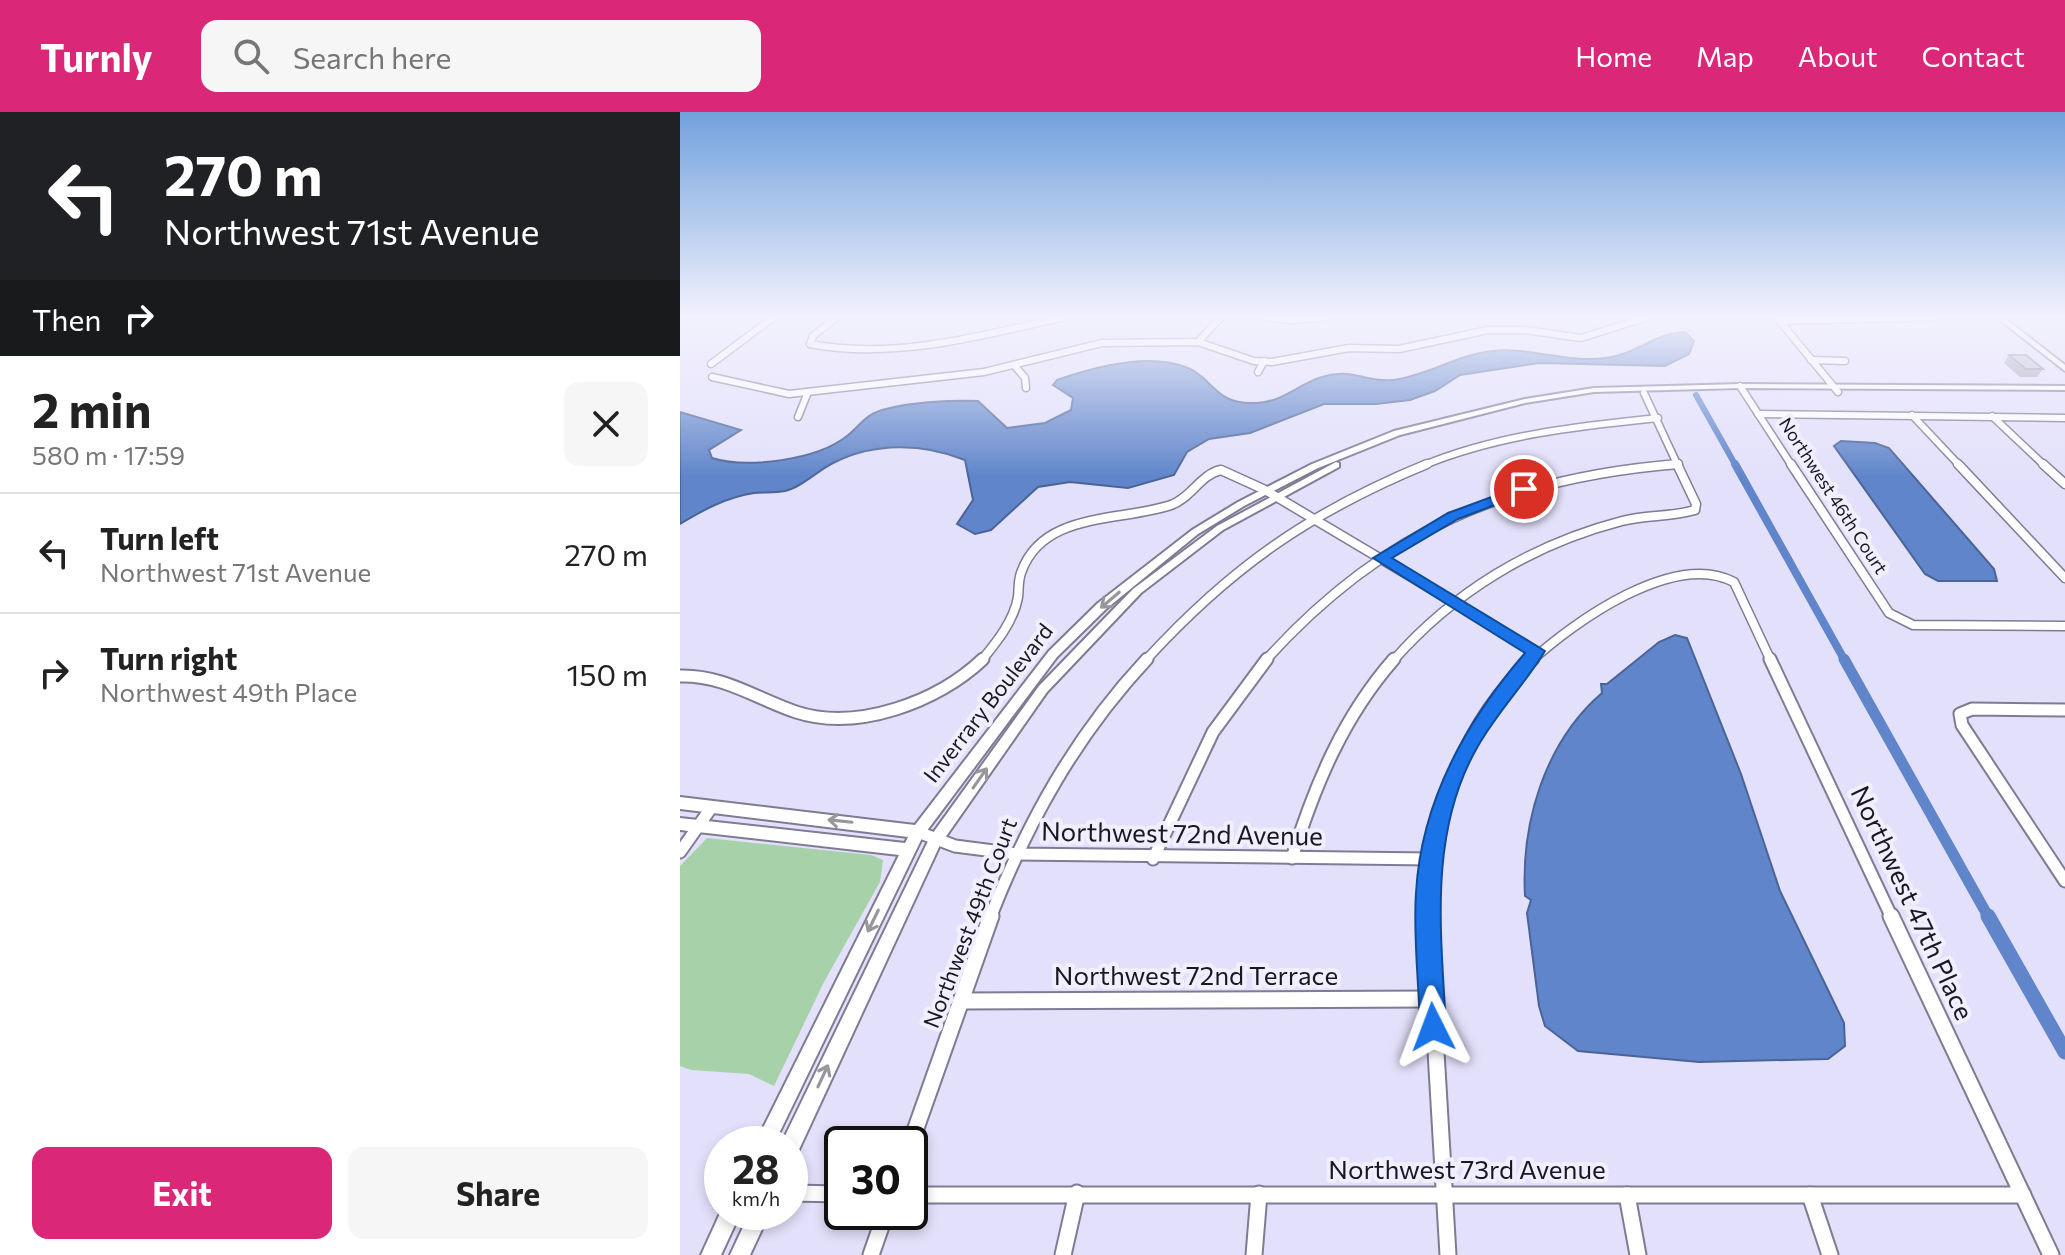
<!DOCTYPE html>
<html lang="en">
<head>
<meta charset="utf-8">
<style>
	:root { --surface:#fff; --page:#f6f6f6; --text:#222; --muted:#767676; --line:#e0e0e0; --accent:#db2777 }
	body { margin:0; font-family:Commissioner,sans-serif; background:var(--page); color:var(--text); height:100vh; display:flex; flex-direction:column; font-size:30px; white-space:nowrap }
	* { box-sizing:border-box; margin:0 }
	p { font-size:26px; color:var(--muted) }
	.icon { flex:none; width:44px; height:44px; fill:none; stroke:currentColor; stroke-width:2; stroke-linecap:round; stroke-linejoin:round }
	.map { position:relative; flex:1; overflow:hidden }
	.details { display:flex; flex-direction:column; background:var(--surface); width:680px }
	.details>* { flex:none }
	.guide { background:#202124; color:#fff; overflow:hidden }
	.speed { position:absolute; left:24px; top:1014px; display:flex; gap:16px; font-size:40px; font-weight:700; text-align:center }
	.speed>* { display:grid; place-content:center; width:104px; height:104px; border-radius:50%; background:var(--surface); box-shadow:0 4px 12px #0003; line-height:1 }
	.speed small { font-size:20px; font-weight:400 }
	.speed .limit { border:4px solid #111; border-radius:12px; background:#fff; color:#111 }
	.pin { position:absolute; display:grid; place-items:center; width:68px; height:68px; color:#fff; margin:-34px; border:4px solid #fff; border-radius:50%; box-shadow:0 2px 8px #0007 }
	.me { position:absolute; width:88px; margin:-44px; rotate:357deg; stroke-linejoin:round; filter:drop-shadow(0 0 6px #0008) }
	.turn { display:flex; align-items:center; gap:28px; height:168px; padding:0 32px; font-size:36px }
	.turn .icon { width:104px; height:104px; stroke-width:2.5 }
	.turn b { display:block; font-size:56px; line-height:68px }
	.then { display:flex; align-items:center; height:76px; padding:0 32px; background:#0003; gap:16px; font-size:30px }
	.round { display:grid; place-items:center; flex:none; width:84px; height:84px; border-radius:16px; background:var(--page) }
	.head { display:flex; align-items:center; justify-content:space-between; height:136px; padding:0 32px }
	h1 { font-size:48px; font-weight:700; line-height:60px }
	.action { display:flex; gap:16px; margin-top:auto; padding:16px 32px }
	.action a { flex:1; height:92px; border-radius:16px; background:var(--accent); color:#fff; font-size:32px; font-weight:700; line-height:92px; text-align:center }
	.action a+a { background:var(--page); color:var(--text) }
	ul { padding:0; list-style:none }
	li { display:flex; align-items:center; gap:24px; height:120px; padding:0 32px; border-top:2px solid var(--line) }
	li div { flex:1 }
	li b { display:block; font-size:30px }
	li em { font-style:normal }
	header { display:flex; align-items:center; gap:48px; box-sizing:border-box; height:112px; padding:0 40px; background:var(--accent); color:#fff }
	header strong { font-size:38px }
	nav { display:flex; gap:44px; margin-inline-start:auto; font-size:28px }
	.search { width:560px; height:72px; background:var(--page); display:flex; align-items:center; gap:20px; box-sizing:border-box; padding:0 28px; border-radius:16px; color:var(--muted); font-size:30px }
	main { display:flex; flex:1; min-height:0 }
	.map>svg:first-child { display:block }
</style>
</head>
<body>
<header>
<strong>Turnly</strong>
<div class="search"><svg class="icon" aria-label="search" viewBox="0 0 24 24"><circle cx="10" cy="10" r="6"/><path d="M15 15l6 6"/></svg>Search here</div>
<nav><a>Home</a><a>Map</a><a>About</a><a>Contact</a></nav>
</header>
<main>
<section class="details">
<div class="guide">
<div class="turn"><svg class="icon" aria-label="left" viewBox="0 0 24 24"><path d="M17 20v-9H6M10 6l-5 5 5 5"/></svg><div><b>270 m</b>Northwest 71st Avenue</div></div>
<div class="then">Then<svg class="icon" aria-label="right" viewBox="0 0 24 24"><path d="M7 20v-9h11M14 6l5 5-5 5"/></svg></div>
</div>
<div class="head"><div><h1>2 min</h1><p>580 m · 17:59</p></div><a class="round"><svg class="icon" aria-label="close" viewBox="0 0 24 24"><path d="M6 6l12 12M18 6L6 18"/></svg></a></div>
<ul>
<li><svg class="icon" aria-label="left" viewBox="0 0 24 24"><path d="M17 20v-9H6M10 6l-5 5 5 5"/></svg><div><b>Turn left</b><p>Northwest 71st Avenue</p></div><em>270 m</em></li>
<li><svg class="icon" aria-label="right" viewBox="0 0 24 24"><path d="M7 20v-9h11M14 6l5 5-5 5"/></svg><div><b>Turn right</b><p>Northwest 49th Place</p></div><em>150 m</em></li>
</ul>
<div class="action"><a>Exit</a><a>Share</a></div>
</section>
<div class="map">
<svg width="1385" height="1143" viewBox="0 0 1385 1143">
	<rect width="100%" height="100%" fill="#e3e0fb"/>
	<path fill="#a7d2a9" d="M27,726L191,743L203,748L200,770L144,870L94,974L69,962L11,958L0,954V754Z"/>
	<g fill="#6085ca" stroke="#4b6497" stroke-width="2">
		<path d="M1005,220L1014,229L1009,242L985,254L859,251L780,263L755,279L730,288L696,292H644L570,321L529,327L507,340L494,363L448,376L390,370L358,375L311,418L295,422L277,412L293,388L285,348C243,331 194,330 153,351C137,359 122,375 105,379C95,381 84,380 74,381C47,385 23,398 0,412V300L61,318L29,338L32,346C67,357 137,348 167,324C182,312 185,302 206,297C231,290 272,288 298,289L327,316L365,311L391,298L393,286L373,273L377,268C414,255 470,240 508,256C534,267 535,293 575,291C602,291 618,272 642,265C672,255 686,271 713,268C746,264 777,243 812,239C851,235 887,251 926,246C958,242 974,221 1005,220Z"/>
		<path d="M1161,329L1195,331L1209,336L1314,457L1317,469H1258L1245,462L1154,334Z"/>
		<path d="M995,523L1007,526L1061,662L1100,779L1164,911L1165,934L1148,947L1019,950L898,939L865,914L859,894L847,801L851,788L845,784C841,710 865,630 922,581L921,572H927L979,530Z"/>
	</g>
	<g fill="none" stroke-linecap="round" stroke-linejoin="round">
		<path stroke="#6085ca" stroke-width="6" d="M1016,283L1056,354"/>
		<path stroke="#6085ca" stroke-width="8" d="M1055,352L1165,549"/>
		<path stroke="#6085ca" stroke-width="11" d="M1164,547L1309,806"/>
		<path stroke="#6085ca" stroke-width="15" d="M1308,804L1385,940"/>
		<g stroke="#7f7b93" stroke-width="9">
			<g id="minor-far3">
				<path d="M157,205L133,224L130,232C214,248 302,224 384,205"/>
				<path d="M586,205L609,208L652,205"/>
				<path d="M1098,207L1158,280"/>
				<path d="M1100,209L1257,205"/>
				<path d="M518,230L541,205"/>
				<path d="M1131,248L1165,249"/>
				<path d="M31,252L94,205"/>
				<path d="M334,253L345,266L346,276"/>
				<path d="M578,260L584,249"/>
				<path d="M32,265L109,282L304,260L422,231L518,230L574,249L592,250L669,236L719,237L808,218H845L901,226L968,205"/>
				<path d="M1060,274L1112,354"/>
				<path d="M964,281L998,354"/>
				<path d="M1078,302L1385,306"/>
				<path d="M1232,303L1280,354"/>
				<path d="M1312,304L1365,354"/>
				<path d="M118,305L128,280"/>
				<path d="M742,354C816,323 899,314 978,306"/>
				<path d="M978,354L998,352"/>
			</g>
		</g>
		<g stroke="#7f7b93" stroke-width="11">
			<g id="minor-far2">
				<path d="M1111,352L1209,501L1233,513L1385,514"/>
				<path d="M1278,352L1385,466"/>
				<path d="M1363,352L1385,372"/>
				<path d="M301,549C316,531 334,509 338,485C339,477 338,469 341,461C362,399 441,410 491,393C511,386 521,362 541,358L585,378L856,539"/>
				<path d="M465,549C551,455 630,400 747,352"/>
				<path d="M585,549C702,419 826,366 998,352"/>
				<path d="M713,549C773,480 853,432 942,409C966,403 991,405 1015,398L1016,392L997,352"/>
				<path d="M851,549C894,510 994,438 1054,470L1091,549"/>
			</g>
		</g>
		<g stroke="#7f7b93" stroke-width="15">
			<g id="minor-far1">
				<path d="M1090,547L1212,806"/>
				<path d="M0,564C44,563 75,586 116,600C177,620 258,590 303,547"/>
				<path d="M1385,598L1292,597L1280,602L1282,613L1385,769"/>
				<path d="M238,720L275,734L337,742L750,747"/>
				<path d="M0,740L31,696"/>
				<path d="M612,746C635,673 663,605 714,547"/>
				<path d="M473,747L533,620L587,547"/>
				<path d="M310,806C348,709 396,623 467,547"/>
				<path d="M748,806C743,715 785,607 853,547"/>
			</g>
		</g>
		<g stroke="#7f7b93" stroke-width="19">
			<g id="minor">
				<path d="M748,804L768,1143"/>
				<path d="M1211,804L1371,1143"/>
				<path d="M281,889L751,887"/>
				<path d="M230,1033L311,804"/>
				<path d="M110,1081L162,1082"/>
				<path d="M230,1083H1343"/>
				<path d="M947,1083L958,1143"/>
				<path d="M1130,1083L1150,1143"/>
				<path d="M191,1143L206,1100"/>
				<path d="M383,1143L397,1081"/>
				<path d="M574,1143L579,1082"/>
			</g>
		</g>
		<g stroke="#7f7b93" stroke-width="4">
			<g id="tertiary">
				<path d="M1316,205H1323L1385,253V259Z"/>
				<path d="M1060,272L1385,274V278L1060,276L914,280L845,291L720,323L638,356L564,394L518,422L426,497L377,545L243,724L94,1032H75L219,743L0,718V706L225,731L228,725L0,697V685L235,713L369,539L418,491L512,418L558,390L632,352L714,319L845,287L914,276Z"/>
				<path d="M656,350L659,351V355L543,418L461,481L367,580L260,733L117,1042L110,1044V1032H102L103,1028L250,725L359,574L453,477L537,414Z"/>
				<path d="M42,1097V1100H61L41,1143H21Z"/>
				<path d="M70,1100H90L70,1143H50Z"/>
			</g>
		</g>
		<use href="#minor-far3" stroke="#fff" stroke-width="6"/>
		<use href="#minor-far2" stroke="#fff" stroke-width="8"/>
		<use href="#minor-far1" stroke="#fff" stroke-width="11"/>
		<use href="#minor" stroke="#fff" stroke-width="15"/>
		<use href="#tertiary" fill="#fff" fill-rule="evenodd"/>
	</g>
	<path fill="#a19fb5" d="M1329,243L1363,257L1357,265H1340L1324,251Z"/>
	<path fill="#bbb9d3" stroke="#838294" stroke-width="2" d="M1329,243H1346L1363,257H1346Z"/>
	<defs><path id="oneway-shaft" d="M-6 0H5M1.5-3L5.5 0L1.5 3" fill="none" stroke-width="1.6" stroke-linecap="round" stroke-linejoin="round" transform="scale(2)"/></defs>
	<g stroke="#98979b">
		<use href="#oneway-shaft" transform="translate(430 488) rotate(140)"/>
		<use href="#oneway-shaft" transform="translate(300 666) rotate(-55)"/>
		<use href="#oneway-shaft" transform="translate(160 709) rotate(-174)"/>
		<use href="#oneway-shaft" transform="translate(193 809) rotate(116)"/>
		<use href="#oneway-shaft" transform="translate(143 964) rotate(-65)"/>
	</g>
	<linearGradient id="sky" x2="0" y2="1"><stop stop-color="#71a1dc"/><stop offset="0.56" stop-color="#f2f1fd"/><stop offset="1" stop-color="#f2f1fd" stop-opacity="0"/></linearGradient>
	<rect width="1385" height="365" fill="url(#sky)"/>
	<path fill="#1a73e8" stroke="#114b97" stroke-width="2" d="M844,373L849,374V380L778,407L712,446L865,539C845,572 818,599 798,634C748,720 761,820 766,915L762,924L753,928L744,924L740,915C739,871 733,825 736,781C741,689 787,608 845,541L693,446L768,401Z"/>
	<g text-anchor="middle" stroke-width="8" stroke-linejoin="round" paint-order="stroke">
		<g font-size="18" fill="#191721" stroke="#f1efff">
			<text transform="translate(1153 384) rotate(57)" y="6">Northwest 46th Court</text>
		</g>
		<g font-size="22" fill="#191721" stroke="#f1efff">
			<text transform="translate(308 591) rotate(-52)" y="8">Inverrary Boulevard</text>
			<text transform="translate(290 811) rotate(-69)" y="8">Northwest 49th Court</text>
		</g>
		<g font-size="26" fill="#191721" stroke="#f1efff">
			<text transform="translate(502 722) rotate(1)" y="9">Northwest 72nd Avenue</text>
			<text transform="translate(1232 791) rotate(65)" y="9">Northwest 47th Place</text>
			<text x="516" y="873">Northwest 72nd Terrace</text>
			<text x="787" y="1067">Northwest 73rd Avenue</text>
		</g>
	</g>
</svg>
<div class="speed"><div>28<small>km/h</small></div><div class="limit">30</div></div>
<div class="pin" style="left:844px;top:377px;background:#d93025"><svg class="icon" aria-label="arrive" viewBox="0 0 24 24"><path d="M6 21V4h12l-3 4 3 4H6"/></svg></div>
<svg class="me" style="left:753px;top:915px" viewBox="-20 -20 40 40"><path d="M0-17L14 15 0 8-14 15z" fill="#1a73e8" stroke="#fff" stroke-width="4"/></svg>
</div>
</main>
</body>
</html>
